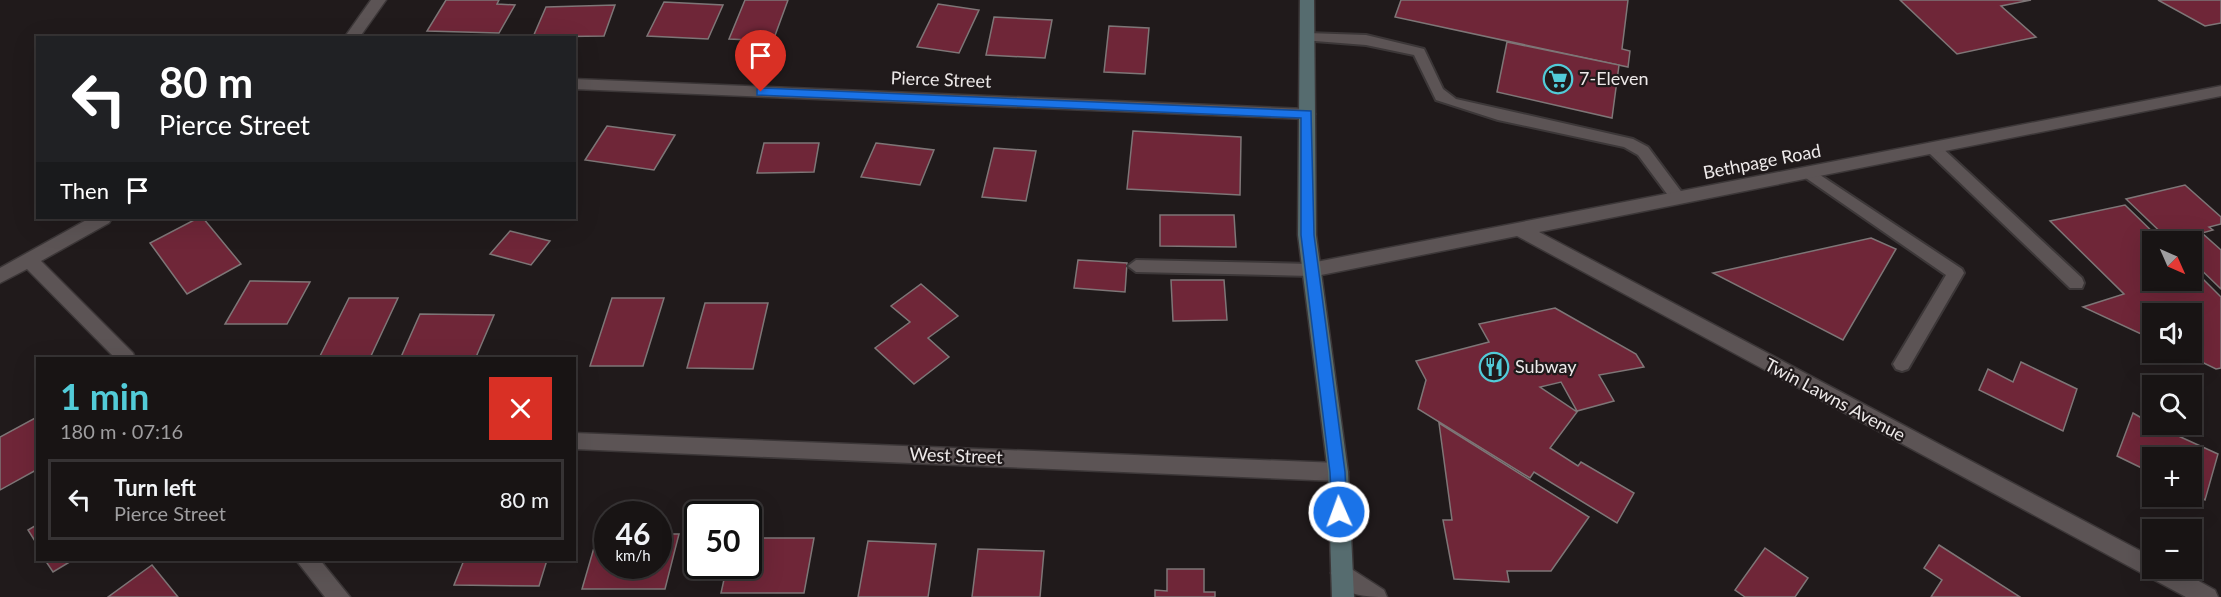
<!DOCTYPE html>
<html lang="en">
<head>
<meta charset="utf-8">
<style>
	:root { --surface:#181414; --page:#252122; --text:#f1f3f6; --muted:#9f9ea0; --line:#363334; --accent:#52cbd8 }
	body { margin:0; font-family:Lato,sans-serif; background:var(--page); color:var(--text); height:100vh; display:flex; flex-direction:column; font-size:22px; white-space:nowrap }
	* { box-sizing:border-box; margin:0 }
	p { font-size:20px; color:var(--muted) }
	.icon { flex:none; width:33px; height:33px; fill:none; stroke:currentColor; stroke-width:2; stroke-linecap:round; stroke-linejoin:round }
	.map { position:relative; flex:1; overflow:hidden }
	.side { position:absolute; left:36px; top:357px; width:540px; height:204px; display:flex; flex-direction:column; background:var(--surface); border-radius:0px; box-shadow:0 6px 24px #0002,0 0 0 2px var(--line) }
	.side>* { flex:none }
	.top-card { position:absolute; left:36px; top:36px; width:540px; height:183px; border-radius:0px; box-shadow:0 6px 24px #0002,0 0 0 2px var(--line); background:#202124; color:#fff; overflow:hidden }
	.needle { width:39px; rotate:135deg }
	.fabs { position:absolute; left:2142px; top:231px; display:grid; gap:12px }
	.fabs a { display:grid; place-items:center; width:60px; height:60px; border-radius:0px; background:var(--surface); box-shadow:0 6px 24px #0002,0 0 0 2px var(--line); font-size:30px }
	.speed { position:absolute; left:594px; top:501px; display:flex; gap:12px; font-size:30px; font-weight:700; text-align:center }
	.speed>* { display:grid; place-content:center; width:78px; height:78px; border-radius:50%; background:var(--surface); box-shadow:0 6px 24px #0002,0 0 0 2px var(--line); line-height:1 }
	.speed small { font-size:15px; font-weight:400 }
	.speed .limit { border:3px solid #111; border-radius:9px; background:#fff; color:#111 }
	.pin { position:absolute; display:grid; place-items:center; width:51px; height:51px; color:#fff; margin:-62px -26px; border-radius:50% 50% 50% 0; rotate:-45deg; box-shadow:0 0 6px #0007 }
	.pin .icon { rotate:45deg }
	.me { position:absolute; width:66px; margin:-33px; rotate:358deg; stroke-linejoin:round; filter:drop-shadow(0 0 4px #0008) }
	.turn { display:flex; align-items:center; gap:21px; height:126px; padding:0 24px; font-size:27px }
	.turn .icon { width:78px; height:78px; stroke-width:2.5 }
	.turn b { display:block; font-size:42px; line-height:51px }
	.then { display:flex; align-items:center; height:57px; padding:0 24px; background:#0003; gap:12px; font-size:22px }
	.round { display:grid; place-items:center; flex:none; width:63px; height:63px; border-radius:0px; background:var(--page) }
	.overview { display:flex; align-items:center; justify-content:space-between; height:102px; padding:0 24px }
	h1 { font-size:36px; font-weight:700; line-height:45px; color:var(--accent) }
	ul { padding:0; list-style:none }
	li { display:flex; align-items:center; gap:18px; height:81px; margin:0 12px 9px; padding:0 12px; border:3px solid var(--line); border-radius:0px }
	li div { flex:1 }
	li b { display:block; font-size:22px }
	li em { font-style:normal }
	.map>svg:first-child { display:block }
</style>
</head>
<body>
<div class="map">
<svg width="2221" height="597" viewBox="0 0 2221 597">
	<rect width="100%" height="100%" fill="#201a1b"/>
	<g fill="#6f2638" stroke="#7e7677" stroke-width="1.5">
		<path d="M446,0H499L497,4L515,5L499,33L427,31Z"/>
		<path d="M745,0H788L773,41L729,39Z"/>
		<path d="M1401,0H1628L1622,49L1630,51L1628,67L1395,17Z"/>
		<path d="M1900,0H2031L2001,6L2036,37L1957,54Z"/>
		<path d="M2158,0H2221V23L2205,26Z"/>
		<path d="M664,2L723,5L708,39L647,36Z"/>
		<path d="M938,4L979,10L959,53L917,47Z"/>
		<path d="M615,5L604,36L533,37L546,7Z"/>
		<path d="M994,17L1052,20L1045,58L986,55Z"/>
		<path d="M1109,26L1149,28L1145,74L1104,72Z"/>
		<path d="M1507,42L1619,65L1612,118L1497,92Z"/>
		<path d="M607,126L675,135L654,170L585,160Z"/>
		<path d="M1133,131L1241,137L1240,195L1127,189Z"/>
		<path d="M764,143H819L814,172L757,173Z"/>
		<path d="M876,143L934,150L920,185L861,177Z"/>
		<path d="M994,148L1036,151L1026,201L982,197Z"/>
		<path d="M2185,185L2221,217V224L2209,227L2213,230L2202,233L2221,250V289L2192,261V242H2171L2126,199Z"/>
		<path d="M2125,205L2163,242H2152V280H2192V268L2221,297V368L2216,369L2181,352H2192V314H2152V339L2083,307L2124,294L2050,221Z"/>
		<path d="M1160,215H1234L1236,247L1160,246Z"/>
		<path d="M198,218H203L241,264L187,294L150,243Z"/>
		<path d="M510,231L550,241L531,265L490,254Z"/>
		<path d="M1871,238L1896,249L1843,340L1713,273Z"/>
		<path d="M1078,260L1127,263L1125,292L1074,288Z"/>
		<path d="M1171,280H1224L1227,320L1173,321Z"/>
		<path d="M250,281L310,282L287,324H225Z"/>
		<path d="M921,284L958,316L928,338L949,357L914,384L875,348L910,322L891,306Z"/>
		<path d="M349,298H398L370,358H319Z"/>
		<path d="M612,298H664L643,366H590Z"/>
		<path d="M705,303H768L753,369L687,368Z"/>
		<path d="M1555,308L1636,354L1644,367L1599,375L1614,401L1577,411L1561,382L1540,387L1577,412L1550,448L1578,466L1581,462L1634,493L1617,523L1534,472L1530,478L1418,409L1426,380L1416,361L1489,342L1479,324Z"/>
		<path d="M420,314L494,315L476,357H401Z"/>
		<path d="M2021,362L2077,389L2063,431L1979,390L1988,369L2013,382Z"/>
		<path d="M2133,413L2152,424L2218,454L2205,500L2192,493V458H2152V473L2117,456Z"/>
		<path d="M37,417L38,469L0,490V437Z"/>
		<path d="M1439,423L1589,517L1551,571H1507L1509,582L1454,579L1443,520H1452Z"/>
		<path d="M38,524V546L28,530Z"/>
		<path d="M598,534H608V566H658V534H679L665,589H582Z"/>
		<path d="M748,538H814L804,593H721L727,566H748Z"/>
		<path d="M868,541L936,544L928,597H858Z"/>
		<path d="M1939,545L2020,597H1931L1942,580L1924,568Z"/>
		<path d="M1765,548L1808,578L1795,597H1745L1735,590Z"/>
		<path d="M978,549L1044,551L1040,597H972Z"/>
		<path d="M45,560H73L53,572Z"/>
		<path d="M464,560H547L539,586L454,585Z"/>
		<path d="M152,565L178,597H108Z"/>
		<path d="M1167,569H1204V592H1215V597H1155V590L1167,591Z"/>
	</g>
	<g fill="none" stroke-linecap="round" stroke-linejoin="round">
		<g stroke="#3c3738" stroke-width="4">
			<g id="service">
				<path d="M1307,33L1366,35L1424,49L1443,89L1456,99L1633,139L1648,147L1686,198L1683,202H1673L1638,155L1624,147L1498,120L1436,100L1414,55L1366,45L1302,40V34Z"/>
				<path d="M1933,143L1938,144L2082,278L2084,283L2082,288H2070L1928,152L1926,148L1928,144Z"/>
				<path d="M1808,167L1962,269L1964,273L1908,369L1902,371L1896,369L1893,364L1946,275L1803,176L1800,172Z"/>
				<path d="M1136,260L1311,264L1319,270L1311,276L1136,272L1128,266Z"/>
			</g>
		</g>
		<g stroke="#3c3738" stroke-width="3">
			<g id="minor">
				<path d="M371,0H386L359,38H344Z"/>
				<path d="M574,79L1307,109L1315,114L1307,119L574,89Z"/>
				<path d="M2221,86V96L1539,232L2152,557V568H2175L2215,590L2218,597H2186L1517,236L1311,277L1305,275L1302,270L1305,265L1311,263Z"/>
				<path d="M90,218H112L109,223L41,261L133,353L135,358H115L27,269L0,283V268Z"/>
				<path d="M574,433L1338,463L1345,466L1348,472L1345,478L1338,481L574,449Z"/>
				<path d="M296,560H320L350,597H325Z"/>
				<path d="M1342,563L1384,590L1387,597C1365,597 1341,596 1331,573L1335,566Z"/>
			</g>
		</g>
		<g stroke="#3c3738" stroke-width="3">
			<path id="secondary" d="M1300,0H1314L1316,235L1348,472L1354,597H1332L1328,472L1298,235Z"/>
		</g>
		<use href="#service" fill="#5c5455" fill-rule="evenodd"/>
		<use href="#minor" fill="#5c5455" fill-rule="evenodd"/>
		<use href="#secondary" fill="#566c6f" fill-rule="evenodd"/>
	</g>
	<path fill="#1a73e8" stroke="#114b97" stroke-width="1.5" d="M761,88L1311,111L1314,235L1345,472L1347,512L1345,517H1334L1332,512L1330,472L1301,235V118L757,95V89Z"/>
	<defs>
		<g id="supermarket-ring" transform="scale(1.5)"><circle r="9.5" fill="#201a1b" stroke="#52cbd8" stroke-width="1.5"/><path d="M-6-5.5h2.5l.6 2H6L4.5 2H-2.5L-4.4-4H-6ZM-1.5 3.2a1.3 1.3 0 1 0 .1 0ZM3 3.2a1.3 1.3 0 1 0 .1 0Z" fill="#52cbd8"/></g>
		<g id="restaurant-ring" transform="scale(1.5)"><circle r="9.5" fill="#201a1b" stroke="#52cbd8" stroke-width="1.5"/><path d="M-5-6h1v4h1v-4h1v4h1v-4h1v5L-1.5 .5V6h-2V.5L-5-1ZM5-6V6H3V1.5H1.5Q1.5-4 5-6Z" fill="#52cbd8"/></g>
	</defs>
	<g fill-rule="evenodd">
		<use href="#supermarket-ring" x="1558" y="79"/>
		<use href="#restaurant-ring" x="1494" y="367"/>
	</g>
	<g text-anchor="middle" stroke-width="4.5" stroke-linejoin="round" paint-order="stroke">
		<g font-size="18" fill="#ede9e9" stroke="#201a1b" text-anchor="start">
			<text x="1579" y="85">7-Eleven</text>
			<text x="1515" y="373">Subway</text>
		</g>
		<g font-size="18" fill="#ede9e9" stroke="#201a1b">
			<text transform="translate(941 80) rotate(2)" y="6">Pierce Street</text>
			<text transform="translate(1762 162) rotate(-11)" y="6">Bethpage Road</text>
			<text transform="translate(1835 400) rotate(28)" y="6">Twin Lawns Avenue</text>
			<text transform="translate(956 456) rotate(2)" y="6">West Street</text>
		</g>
	</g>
</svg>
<div class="fabs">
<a><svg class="needle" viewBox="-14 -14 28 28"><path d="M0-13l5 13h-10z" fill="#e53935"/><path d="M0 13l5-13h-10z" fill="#9f9ea0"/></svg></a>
<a><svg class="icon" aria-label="sound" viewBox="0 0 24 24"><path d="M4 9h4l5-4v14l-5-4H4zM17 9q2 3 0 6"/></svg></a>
<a><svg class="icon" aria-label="search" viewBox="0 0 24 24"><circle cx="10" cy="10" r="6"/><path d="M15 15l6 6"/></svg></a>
<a>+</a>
<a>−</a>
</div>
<div class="speed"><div>46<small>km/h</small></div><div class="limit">50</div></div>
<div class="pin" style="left:761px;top:92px;background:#d93025"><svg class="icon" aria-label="arrive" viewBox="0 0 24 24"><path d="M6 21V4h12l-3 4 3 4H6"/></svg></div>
<svg class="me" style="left:1339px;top:512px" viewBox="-20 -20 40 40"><circle r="17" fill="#1a73e8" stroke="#fff" stroke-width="3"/><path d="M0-11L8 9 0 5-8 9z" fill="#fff"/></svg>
<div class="top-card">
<div class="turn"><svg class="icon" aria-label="left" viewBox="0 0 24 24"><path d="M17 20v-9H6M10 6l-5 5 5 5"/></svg><div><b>80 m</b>Pierce Street</div></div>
<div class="then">Then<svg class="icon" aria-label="arrive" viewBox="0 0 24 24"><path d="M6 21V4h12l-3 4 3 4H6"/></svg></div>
</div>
<section class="side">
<div class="overview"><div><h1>1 min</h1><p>180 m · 07:16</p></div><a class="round" style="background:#d93025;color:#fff"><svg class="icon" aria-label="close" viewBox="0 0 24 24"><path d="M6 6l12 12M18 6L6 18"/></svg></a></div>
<ul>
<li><svg class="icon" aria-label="left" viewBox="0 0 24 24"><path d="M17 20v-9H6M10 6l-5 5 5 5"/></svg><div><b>Turn left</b><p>Pierce Street</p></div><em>80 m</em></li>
</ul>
</section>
</div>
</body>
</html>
